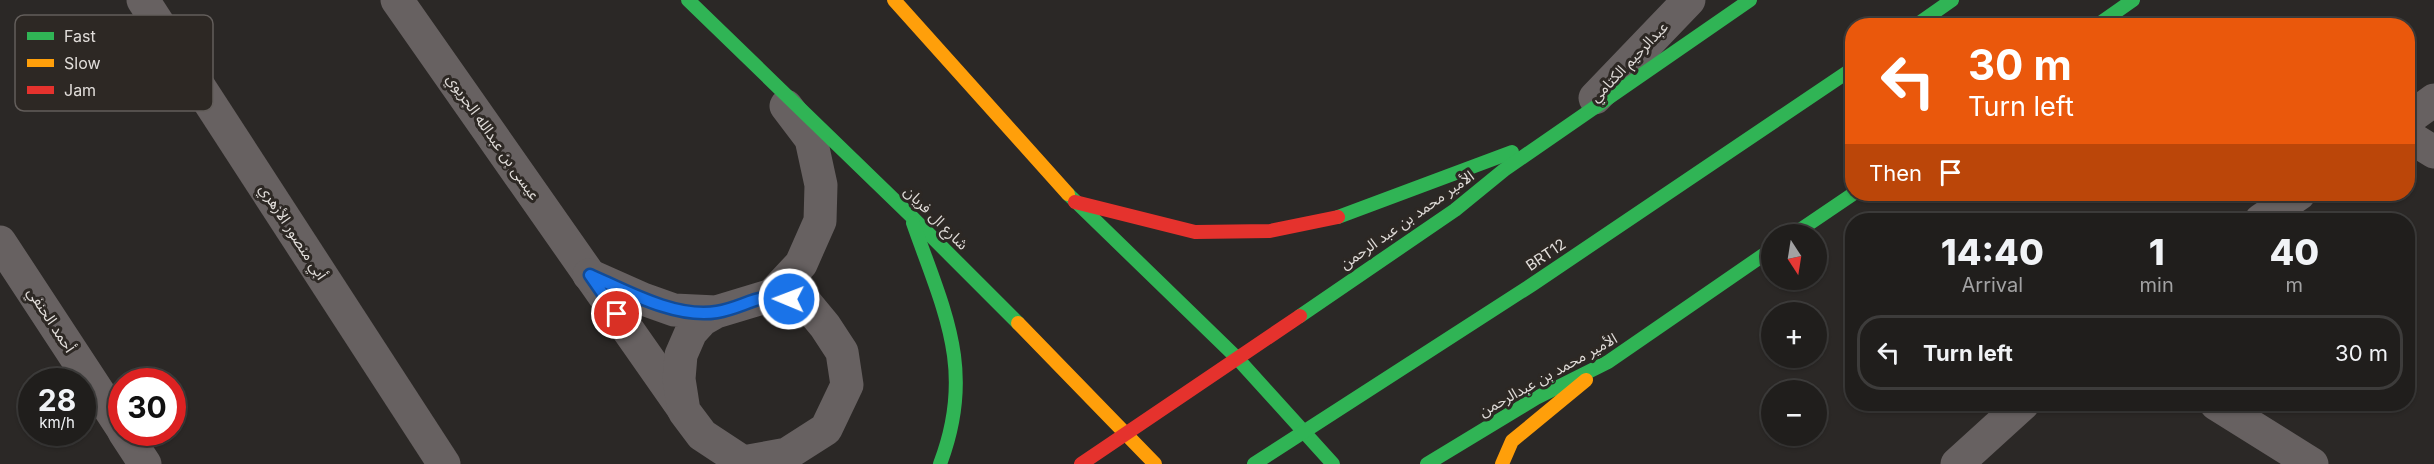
<!DOCTYPE html>
<html lang="en">
<head>
<meta charset="utf-8">
<style>
	:root { --surface:#201e1c; --page:#2d2b29; --text:#f1f3f6; --muted:#a2a2a3; --line:#3d3c3b }
	body { margin:0; font-family:Inter,"Noto Sans Arabic",sans-serif; background:var(--page); color:var(--text); height:100vh; display:flex; flex-direction:column; font-size:22px; white-space:nowrap }
	* { box-sizing:border-box; margin:0 }
	p { font-size:20px; color:var(--muted) }
	.icon { flex:none; width:33px; height:33px; fill:none; stroke:currentColor; stroke-width:2; stroke-linecap:round; stroke-linejoin:round }
	.map { position:relative; flex:1; overflow:hidden }
	.side { position:absolute; left:1845px; top:213px; width:570px; height:198px; display:flex; flex-direction:column; background:var(--surface); border-radius:24px; box-shadow:0 2px 4px #0004,0 0 0 2px var(--line) }
	.side>* { flex:none }
	.guide { position:absolute; left:1845px; top:18px; width:570px; height:183px; border-radius:24px; box-shadow:0 2px 4px #0004,0 0 0 2px var(--line); background:#ea580c; color:#fff; overflow:hidden }
	.needle { width:39px; rotate:168deg }
	.controls { position:absolute; left:1761px; top:224px; display:grid; gap:12px }
	.controls a { display:grid; place-items:center; width:66px; height:66px; border-radius:50%; background:var(--surface); box-shadow:0 2px 4px #0004,0 0 0 2px var(--line); font-size:30px }
	.speed { position:absolute; left:18px; top:368px; display:flex; gap:12px; font-size:30px; font-weight:700; text-align:center }
	.speed>* { display:grid; place-content:center; width:78px; height:78px; border-radius:50%; background:var(--surface); box-shadow:0 2px 4px #0004,0 0 0 2px var(--line); line-height:1 }
	.speed small { font-size:15px; font-weight:400 }
	.speed .limit { border:9px solid #d22; background:#fff; color:#111 }
	.pin { position:absolute; display:grid; place-items:center; width:51px; height:51px; color:#fff; margin:-26px; border:3px solid #fff; border-radius:50%; box-shadow:0 2px 6px #0007 }
	.me { position:absolute; width:66px; margin:-33px; rotate:271deg; stroke-linejoin:round; filter:drop-shadow(0 0 4px #0008) }
	.turn { display:flex; align-items:center; gap:21px; height:126px; padding:0 24px; font-size:27px }
	.turn .icon { width:78px; height:78px; stroke-width:2.5 }
	.turn b { display:block; font-size:42px; line-height:51px }
	.then { display:flex; align-items:center; height:57px; padding:0 24px; background:#0003; gap:12px; font-size:22px }
	.eta { display:flex; justify-content:space-evenly; align-items:center; height:102px; text-align:center }
	.eta b { font-size:36px; font-weight:800; line-height:42px }
	ul { padding:0; list-style:none }
	li { display:flex; align-items:center; gap:18px; height:75px; margin:0 12px 9px; padding:0 12px; border:3px solid var(--line); border-radius:24px }
	li div { flex:1 }
	li b { display:block; font-size:22px }
	li em { font-style:normal }
	.map>svg:first-child { display:block }
</style>
</head>
<body>
<div class="map">
<svg width="2434" height="464" viewBox="0 0 2434 464">
	<rect width="100%" height="100%" fill="#2b2826"/>
	<g fill="none" stroke-linecap="round" stroke-linejoin="round">
		<g stroke="#676161" stroke-width="33">
			<path d="M143,0L444,464"/>
			<path d="M397,0L682,407"/>
			<path d="M1595,98L1689,0"/>
			<path d="M2408,119L2434,100"/>
			<path d="M2408,136L2434,152"/>
			<path d="M2261,220L2299,194"/>
			<path d="M0,242L122,428"/>
			<path d="M589,275L643,299L674,310L716,312L772,295L806,303L825,326L842,352L847,385L826,429L787,454L743,462L702,435L684,411L679,379L681,355L691,332L702,320L716,312"/>
			<path d="M772,295L801,264L820,221L821,185L811,139L786,106"/>
			<path d="M2216,404L2312,464"/>
			<path d="M124,432L145,464"/>
			<path d="M1957,464L2023,404"/>
		</g>
		<g stroke="#30b455" stroke-width="14">
			<path d="M688,0L911,216L1018,323"/>
			<path d="M1915,26L1952,0"/>
			<path d="M2096,26L2133,0"/>
			<path d="M1068,194L1237,358L1333,464"/>
			<path d="M1338,217L1512,152"/>
			<path d="M913,223C944,311 976,370 940,464"/>
			<path d="M1794,234L1853,194"/>
			<path d="M1300,316L1455,210L1504,170L1750,0"/>
			<path d="M1254,464L1533,284L1852,69"/>
			<path d="M1427,464L1536,398L1608,362L1772,249"/>
		</g>
		<g stroke="#ff9f0a" stroke-width="14">
			<path d="M894,0L1068,194"/>
			<path d="M1018,323L1155,464"/>
			<path d="M1502,464L1512,441L1586,380"/>
		</g>
		<g stroke="#e5322d" stroke-width="14">
			<path d="M1075,202L1195,232L1270,231L1338,217"/>
			<path d="M1081,464L1300,316"/>
		</g>
	</g>
	<g fill="none" stroke-linecap="round" stroke-linejoin="round">
		<g stroke="#114b97" stroke-width="15">
			<path id="route" d="M617,314L590,275C626,291 676,319 717,312C746,307 758,292 789,299"/>
		</g>
		<use href="#route" stroke="#1a73e8" stroke-width="10"/>
	</g>
	<g text-anchor="middle" stroke-width="6" stroke-linejoin="round" paint-order="stroke">
		<g font-size="15" fill="#e1ddda" stroke="#2d2824">
			<text transform="translate(1629 62) rotate(-46)" y="5">عبدالرحيم الكتامي</text>
			<text transform="translate(493 137) rotate(55)" y="5">عيسى بن عبدالله الجريوي</text>
			<text transform="translate(936 218) rotate(45)" y="5">شارع ال فريان</text>
			<text transform="translate(1407 220) rotate(-35)" y="5">الأمير محمد بن عبد الرحمن</text>
			<text transform="translate(293 232) rotate(57)" y="5">أبي منصور الأزهري</text>
			<text transform="translate(1546 255) rotate(-34)" y="5">BRT12</text>
			<text transform="translate(51 320) rotate(57)" y="5">أحمد الحنفي</text>
			<text transform="translate(1548 375) rotate(-29)" y="5">الأمير محمد بن عبدالرحمن</text>
		</g>
	</g>
	<rect x="15" y="15" width="198" height="96" rx="9" fill="#2d2824" stroke="#635e5b" stroke-width="1.5"/>
	<rect x="27" y="32" width="27" height="8" fill="#30b455"/>
	<rect x="27" y="59" width="27" height="8" fill="#ff9f0a"/>
	<rect x="27" y="86" width="27" height="8" fill="#e5322d"/>
	<g font-size="16" fill="#e1ddda">
		<text x="64" y="42">Fast</text>
		<text x="64" y="69">Slow</text>
		<text x="64" y="96">Jam</text>
	</g>
</svg>
<div class="controls">
<a><svg class="needle" viewBox="-14 -14 28 28"><path d="M0-13l5 13h-10z" fill="#e53935"/><path d="M0 13l5-13h-10z" fill="#a2a2a3"/></svg></a>
<a>+</a>
<a>−</a>
</div>
<div class="speed"><div>28<small>km/h</small></div><div class="limit">30</div></div>
<div class="pin" style="left:617px;top:314px;background:#d93025"><svg class="icon" aria-label="arrive" viewBox="0 0 24 24"><path d="M6 21V4h12l-3 4 3 4H6"/></svg></div>
<svg class="me" style="left:789px;top:299px" viewBox="-20 -20 40 40"><circle r="17" fill="#1a73e8" stroke="#fff" stroke-width="3"/><path d="M0-11L8 9 0 5-8 9z" fill="#fff"/></svg>
<div class="guide">
<div class="turn"><svg class="icon" aria-label="left" viewBox="0 0 24 24"><path d="M17 20v-9H6M10 6l-5 5 5 5"/></svg><div><b>30 m</b>Turn left</div></div>
<div class="then">Then<svg class="icon" aria-label="arrive" viewBox="0 0 24 24"><path d="M6 21V4h12l-3 4 3 4H6"/></svg></div>
</div>
<section class="side">
<div class="eta">
<div><b>14:40</b><p>Arrival</p></div>
<div><b>1</b><p>min</p></div>
<div><b>40</b><p>m</p></div>
</div>
<ul>
<li><svg class="icon" aria-label="left" viewBox="0 0 24 24"><path d="M17 20v-9H6M10 6l-5 5 5 5"/></svg><div><b>Turn left</b></div><em>30 m</em></li>
</ul>
</section>
</div>
</body>
</html>
